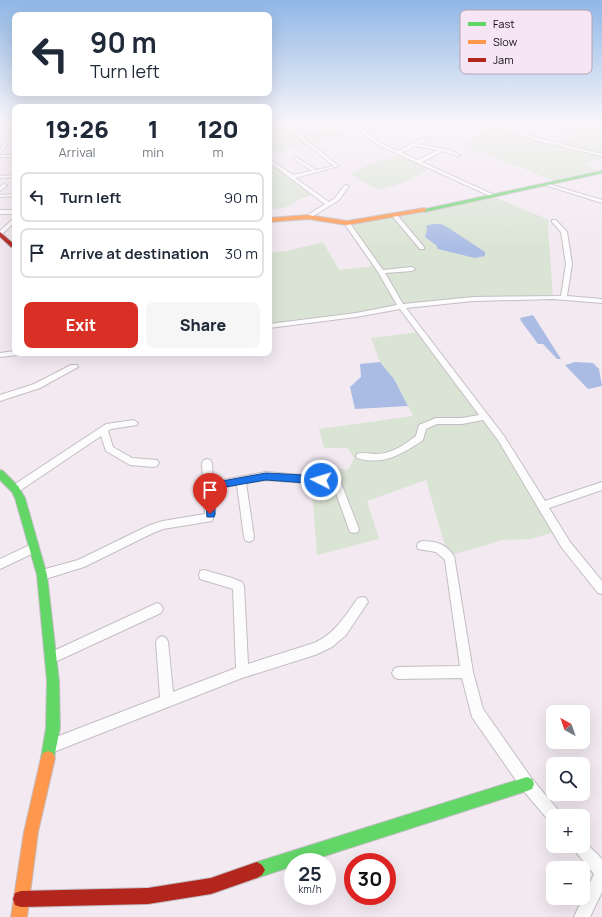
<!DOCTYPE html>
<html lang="en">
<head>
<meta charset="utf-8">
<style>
	:root { --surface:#fff; --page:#f6f6f7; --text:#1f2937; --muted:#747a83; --line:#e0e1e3; --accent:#d93025 }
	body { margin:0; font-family:Manrope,sans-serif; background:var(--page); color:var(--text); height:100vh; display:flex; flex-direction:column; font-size:15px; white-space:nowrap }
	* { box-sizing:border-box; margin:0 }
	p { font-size:13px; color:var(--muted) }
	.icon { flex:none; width:22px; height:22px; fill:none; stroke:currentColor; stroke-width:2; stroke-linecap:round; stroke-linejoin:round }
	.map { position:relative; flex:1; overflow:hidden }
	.drawer { position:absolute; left:12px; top:104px; width:260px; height:252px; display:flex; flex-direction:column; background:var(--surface); border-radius:8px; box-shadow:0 4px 16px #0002 }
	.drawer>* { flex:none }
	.guide { position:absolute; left:12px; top:12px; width:260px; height:84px; border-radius:8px; box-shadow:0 4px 16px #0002; background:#fff; color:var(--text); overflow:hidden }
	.needle { width:26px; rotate:320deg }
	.fabs { position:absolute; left:546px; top:705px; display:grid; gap:8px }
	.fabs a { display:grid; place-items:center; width:44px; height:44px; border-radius:8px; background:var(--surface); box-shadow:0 4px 16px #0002; font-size:20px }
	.speed { position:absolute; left:284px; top:853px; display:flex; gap:8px; font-size:20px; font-weight:700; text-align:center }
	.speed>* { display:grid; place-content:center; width:52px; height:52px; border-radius:50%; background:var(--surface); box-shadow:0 4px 16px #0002; line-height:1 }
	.speed small { font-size:10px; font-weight:400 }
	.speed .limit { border:6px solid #d22; background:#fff; color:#111 }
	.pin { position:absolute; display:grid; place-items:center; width:34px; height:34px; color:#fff; margin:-41px -17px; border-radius:50% 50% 50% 0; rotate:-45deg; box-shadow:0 0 4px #0007 }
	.pin .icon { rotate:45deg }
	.me { position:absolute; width:44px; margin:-22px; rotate:275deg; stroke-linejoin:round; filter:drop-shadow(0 0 3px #0008) }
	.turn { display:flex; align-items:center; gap:14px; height:84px; padding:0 12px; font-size:18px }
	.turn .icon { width:52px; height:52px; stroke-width:2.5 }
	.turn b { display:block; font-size:28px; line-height:34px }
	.eta { display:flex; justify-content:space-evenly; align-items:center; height:68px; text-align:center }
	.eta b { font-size:24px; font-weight:800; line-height:28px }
	.cta { display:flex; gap:8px; margin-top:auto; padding:8px 12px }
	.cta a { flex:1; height:46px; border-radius:8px; background:var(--accent); color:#fff; font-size:16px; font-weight:800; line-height:46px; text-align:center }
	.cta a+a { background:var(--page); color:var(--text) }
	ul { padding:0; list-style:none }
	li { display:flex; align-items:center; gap:12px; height:50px; margin:0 8px 6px; padding:0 4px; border:2px solid var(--line); border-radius:8px }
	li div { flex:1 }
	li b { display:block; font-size:15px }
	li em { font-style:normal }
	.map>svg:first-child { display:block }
</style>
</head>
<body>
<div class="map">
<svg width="602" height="917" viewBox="0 0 602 917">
	<rect width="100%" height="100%" fill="#f2e9f1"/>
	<g fill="#dae4d4">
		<path d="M287,121H303V125L323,123L324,121H346L309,126L295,131L300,134L337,131L343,137L308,143L269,155V128H287L292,126Z"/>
		<path d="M530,121H602V158L587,164L593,169L601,172L557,182L465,146C471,137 490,127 500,127L557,143L578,135Z"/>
		<path d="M398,155L428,169L406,182L378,190L350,174L368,165Z"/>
		<path d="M269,164L292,178L311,195L298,200L287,207L269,210Z"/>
		<path d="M490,195L549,220L548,229L553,296L422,302L269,325V253L287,251L323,242L339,270L374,266L347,223L427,209Z"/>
		<path d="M419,332L498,440L558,531L531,539L503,540L448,556L426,480L367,501L379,539L317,555L312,491V465L348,470L354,458L348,448H324L319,429L413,416L394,379L380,362L371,338Z"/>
	</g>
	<g fill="#abbce4">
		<path d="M433,224H441L447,227L485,252V256L475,258L438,249L436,245L425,237L427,230L426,226Z"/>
		<path d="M533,315L561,359H557L543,344H538L521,321L520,318Z"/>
		<path d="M380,362L394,379L408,406L355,409L350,387L361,377L360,364Z"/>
		<path d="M575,362L593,363L599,369L602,386L588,389L565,365Z"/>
	</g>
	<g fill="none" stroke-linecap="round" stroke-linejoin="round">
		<g stroke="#c4bec4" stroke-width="2">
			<g id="street">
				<path d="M283,121H287L307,141L339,166L295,178L329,202L335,198L345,185L349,186L339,200L310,218L305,217L325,204L269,162V159L293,175L312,171L294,159L296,157L316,170L334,166L305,143Z"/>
				<path d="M352,121H356C369,137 380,143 398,151L415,142L431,137V139L417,144L450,150L460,155L458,156L443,151L422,162L494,195L490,196L378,145L365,136ZM414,146H415L438,150L418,160L402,153Z"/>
				<path d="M499,121H504L499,124L537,138L602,154V156L535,140L496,126L495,123Z"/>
				<path d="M8,123L15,124V126L7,125Z"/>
				<path d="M15,136V139L10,141L0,154C0,146 7,139 15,136Z"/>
				<rect x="0" y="155" width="15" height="2"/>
				<path d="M15,175V177L0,178V176Z"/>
				<path d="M545,183L602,200V203L545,185Z"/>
				<path d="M3,184L7,185L0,191V187Z"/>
				<path d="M15,194V196L0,197V195Z"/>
				<rect x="0" y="210" width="15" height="4"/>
				<path d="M393,215H397L424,247V249H420L393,217Z"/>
				<path d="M15,217V222L0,236V231Z"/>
				<path d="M552,220H556L567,232L572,264L567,296L602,299V303L553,299L473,301L406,308L504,436L545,501L602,482V490L549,508L570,542L602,581V594L598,593L562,548L498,440L483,420L462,424H437L426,429L423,440C403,454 382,466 357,458L356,456L357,454C363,452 369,454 376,454C391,454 404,445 416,436L419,425L436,418H462L479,415L400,309L356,317L269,328V324L356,313L397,305L378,272L344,223L347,221L349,222L383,270L412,267L415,269L412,271L385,273L403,304L473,297L561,296L566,264L561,232L552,222Z"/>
				<path d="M15,351V353H19L18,355L0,357V353Z"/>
				<path d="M71,365H77L78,367L40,388L0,401V395L34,384Z"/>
				<path d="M134,420L138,423L137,425L111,429L108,431L113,447L132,458L157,460L159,463L157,466L154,467L130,465L106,451L101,436L18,492L15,493L12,492L10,489L12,486L106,424Z"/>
				<path d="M207,459L210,460L212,463L213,482L266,472L339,478L359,529L358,532L354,533L350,532L333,485L266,480L246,483L254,537L253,540L249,542L245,540L244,537L237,485L213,489L215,514L212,521L163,529L153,533L84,567L42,580L38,579L37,575L38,571L78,560L150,525L163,521L205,514L202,463L204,460Z"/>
				<path d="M422,541C436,541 446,544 454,556L473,672L483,709L532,779L559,811L561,816H553V823L549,821L522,789L472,717L462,678L398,679L394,677L392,673L394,669L398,667L460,666L445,560L436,552L418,549L417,546L418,543Z"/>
				<path d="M34,543L38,545L39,548L38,551L0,569V559Z"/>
				<path d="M204,570L232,578L242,582L244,586L248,664L314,643C335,634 345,616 358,598L362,597L366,598L368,602L346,635L332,647L315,655L242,678L51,753L46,751L44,746L46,741L160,697L156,642L158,638L162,636L166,638L168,642L173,692L236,668L233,589L200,579L199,575L200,571Z"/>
				<path d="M157,603L161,605L163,609L161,613L55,662L51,664L47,662L45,658L47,654Z"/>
				<path d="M583,840L602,859V892L590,917H574L594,874L575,851L572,846H583Z"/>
			</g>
		</g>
		<g stroke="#c4bec4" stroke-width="2">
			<g id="fast">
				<path d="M602,171V173L424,212L421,210Z"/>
				<path d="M0,470L3,471L18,486L25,498L47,575L59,681L60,728L53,763L48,765L43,763L41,758L46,728L47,681L37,575L15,498L12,492L0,480Z"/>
				<path d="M527,777L532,779L534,784L532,789L527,791L306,862H293V866L257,878L252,875L249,870L252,865L257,862Z"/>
			</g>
		</g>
		<g stroke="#c4bec4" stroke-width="2">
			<g id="slow">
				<path d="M424,208L426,209V211L347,225L308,219L269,222V218L308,215L347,221Z"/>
				<path d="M48,751L53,753L55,758L38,832L27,917H11L24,832L41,758L43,753Z"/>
			</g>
		</g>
		<g stroke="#c4bec4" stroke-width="2">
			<g id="jam">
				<path d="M0,232L15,245V247H11L0,237Z"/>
				<path d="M257,862L262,865L265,870L262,875L257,878L211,894L148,904L21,907L15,905L13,899L15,893L21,891L148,888L211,878Z"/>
			</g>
		</g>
		<use href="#street" fill="#fdfcfd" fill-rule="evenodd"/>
		<use href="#fast" fill="#63d668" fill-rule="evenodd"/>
		<use href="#slow" fill="#ff974d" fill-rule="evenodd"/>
		<use href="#jam" fill="#b3261e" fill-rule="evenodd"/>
	</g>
	<linearGradient id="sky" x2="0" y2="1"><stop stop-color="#8fb7e6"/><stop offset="0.49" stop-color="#f9f5f9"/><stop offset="1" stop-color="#f9f5f9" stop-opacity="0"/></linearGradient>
	<rect width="602" height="249" fill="url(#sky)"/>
	<path fill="#1a73e8" stroke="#114b97" d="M266,473L321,476L326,480L321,484L266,480L214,489L215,514L214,517H207L204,486L206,484Z"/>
	<rect x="460" y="10" width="132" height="64" rx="6" fill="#f6e5f4" stroke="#b2a4b0" stroke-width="1"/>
	<rect x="468" y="22" width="18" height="4" fill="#63d668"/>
	<rect x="468" y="40" width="18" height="4" fill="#ff974d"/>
	<rect x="468" y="58" width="18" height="4" fill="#b3261e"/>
	<g font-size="11" fill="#130e13">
		<text x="493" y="28">Fast</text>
		<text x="493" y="46">Slow</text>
		<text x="493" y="64">Jam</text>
	</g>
</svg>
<div class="fabs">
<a><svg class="needle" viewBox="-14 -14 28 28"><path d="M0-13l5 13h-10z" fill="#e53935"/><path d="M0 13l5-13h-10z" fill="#747a83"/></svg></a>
<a><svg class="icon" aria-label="search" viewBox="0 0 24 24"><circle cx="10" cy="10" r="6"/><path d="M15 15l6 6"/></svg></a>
<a>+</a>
<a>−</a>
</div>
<div class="speed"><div>25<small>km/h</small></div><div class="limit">30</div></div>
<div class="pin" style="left:210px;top:514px;background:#d93025"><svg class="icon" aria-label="arrive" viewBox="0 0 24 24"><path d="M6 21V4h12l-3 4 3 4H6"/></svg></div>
<svg class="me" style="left:321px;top:480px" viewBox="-20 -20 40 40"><circle r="17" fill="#1a73e8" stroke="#fff" stroke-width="3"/><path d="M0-11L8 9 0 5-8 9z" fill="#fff"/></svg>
<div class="guide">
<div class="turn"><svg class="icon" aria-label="left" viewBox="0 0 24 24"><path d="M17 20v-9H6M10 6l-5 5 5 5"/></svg><div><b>90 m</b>Turn left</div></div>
</div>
<section class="drawer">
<div class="eta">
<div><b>19:26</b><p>Arrival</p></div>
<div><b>1</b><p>min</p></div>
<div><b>120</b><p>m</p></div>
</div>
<ul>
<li><svg class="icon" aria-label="left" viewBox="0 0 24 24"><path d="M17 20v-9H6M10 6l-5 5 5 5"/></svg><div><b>Turn left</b></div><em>90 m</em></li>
<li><svg class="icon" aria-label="arrive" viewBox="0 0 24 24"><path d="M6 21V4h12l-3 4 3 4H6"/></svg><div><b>Arrive at destination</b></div><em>30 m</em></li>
</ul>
<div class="cta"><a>Exit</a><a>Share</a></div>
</section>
</div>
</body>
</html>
